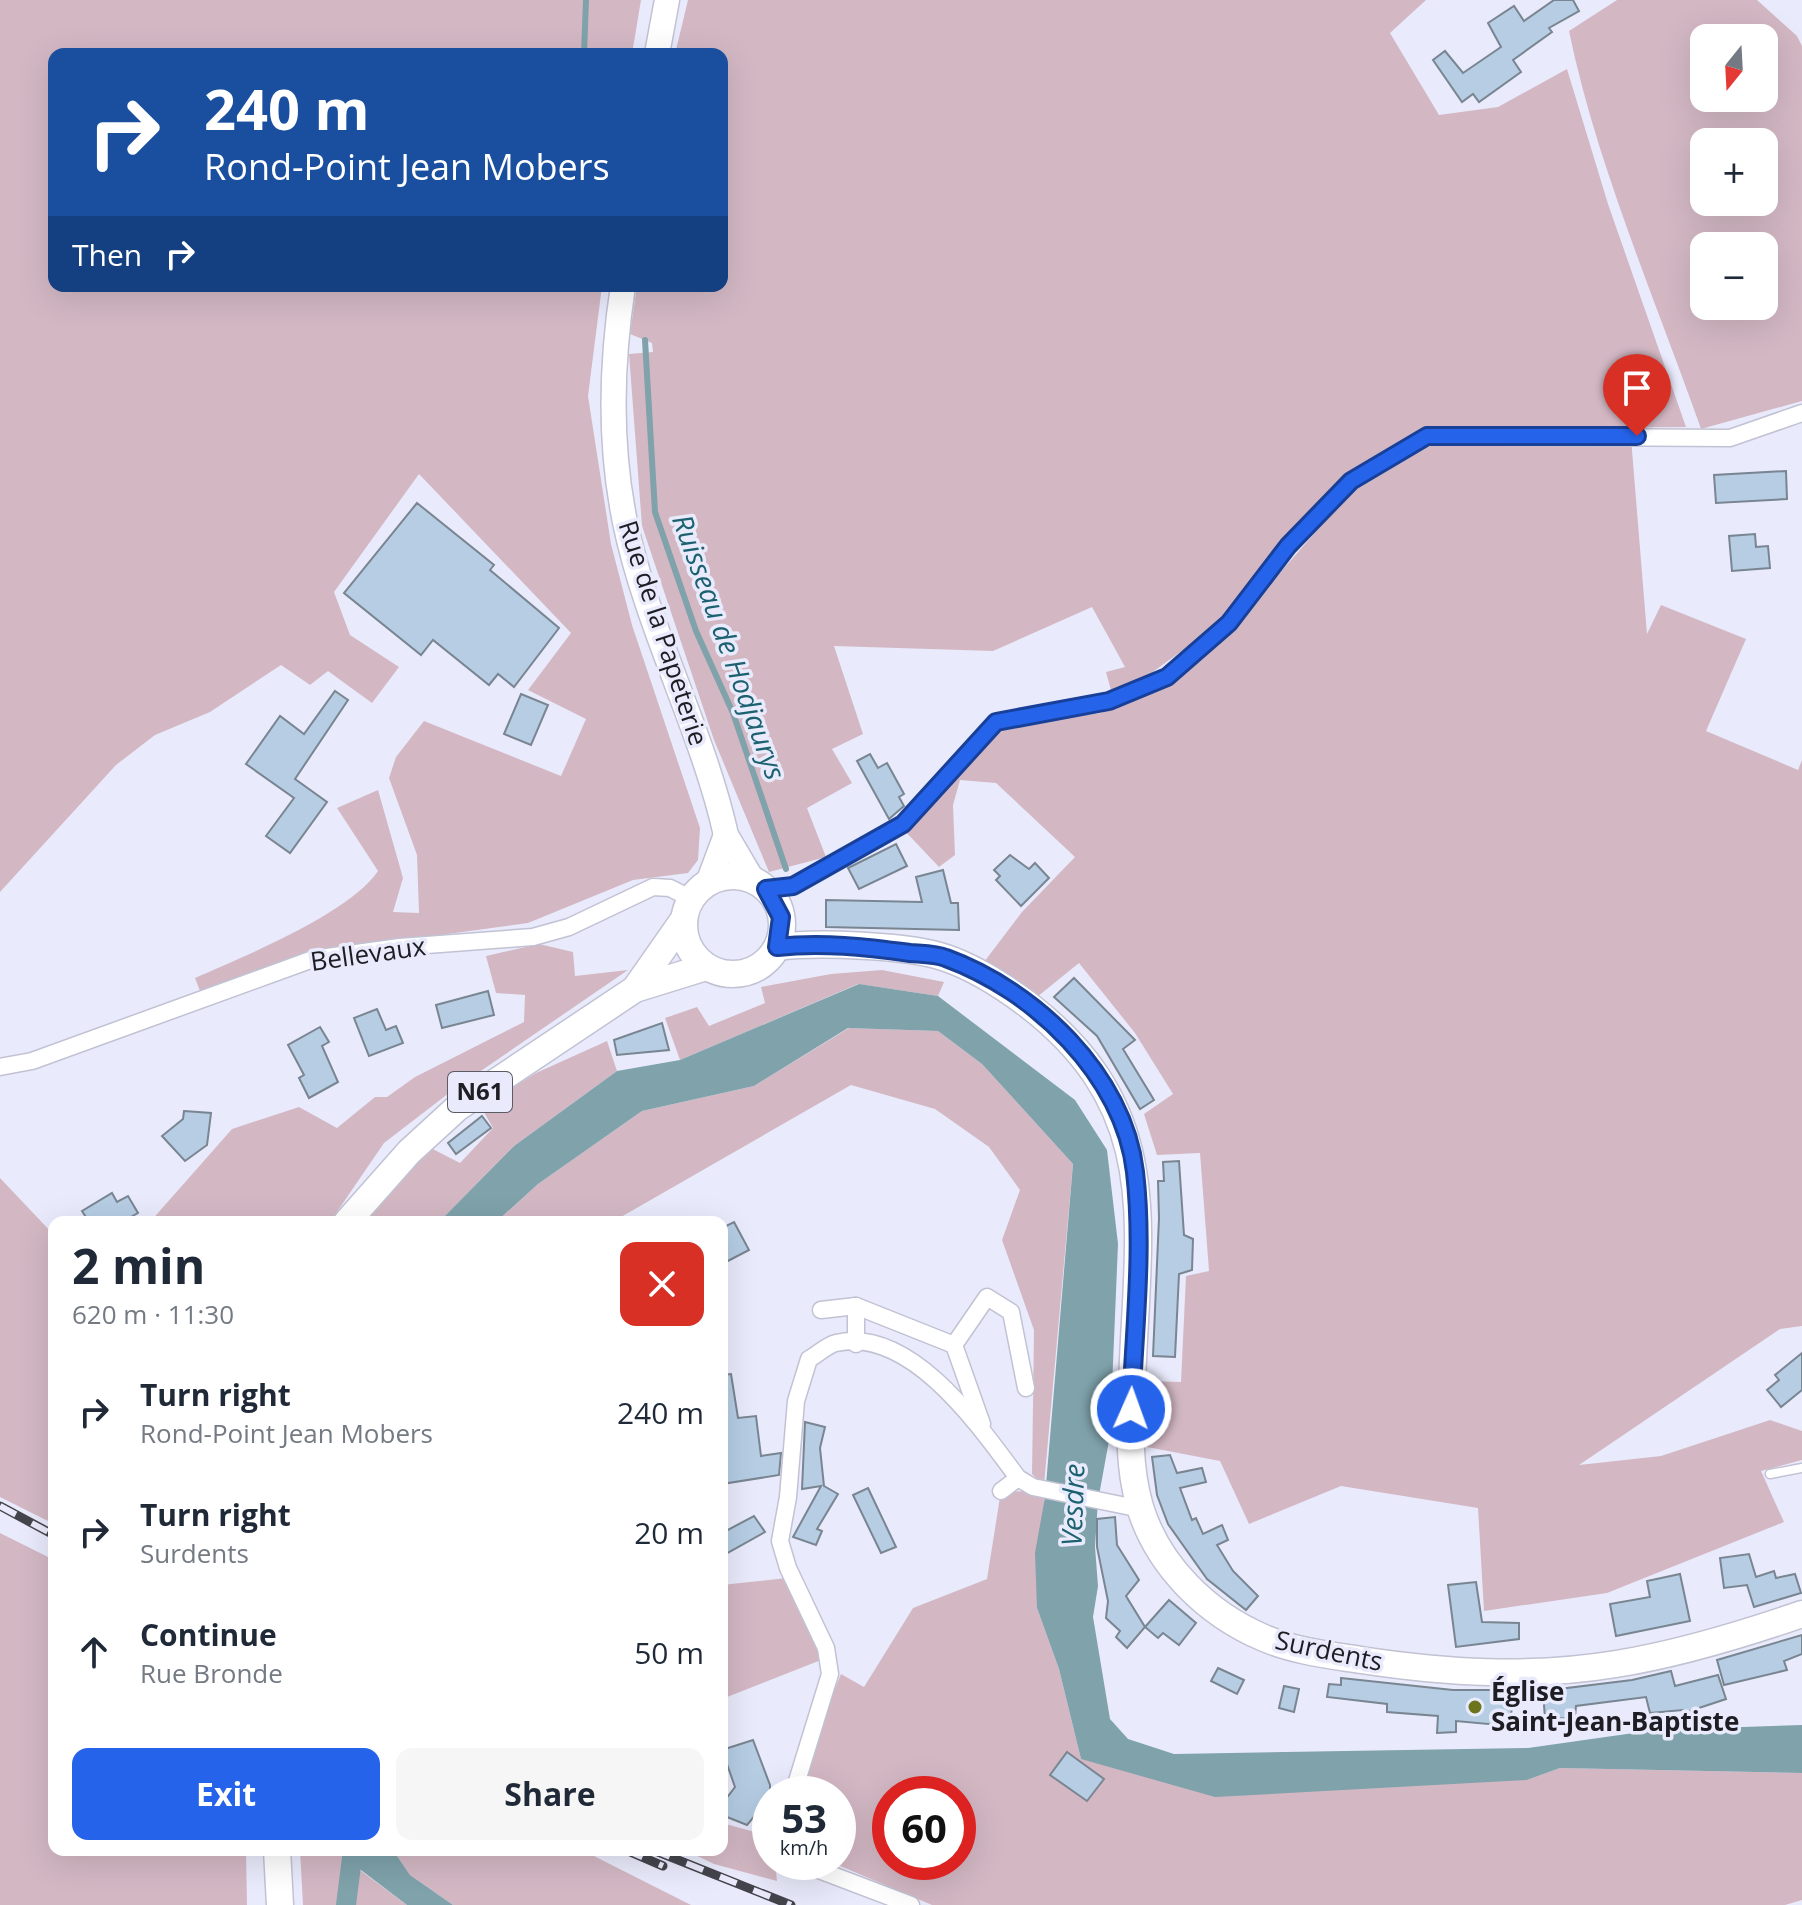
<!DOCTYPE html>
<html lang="en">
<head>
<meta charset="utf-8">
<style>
	:root { --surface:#fff; --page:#f6f6f7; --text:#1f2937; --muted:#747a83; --accent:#2563eb }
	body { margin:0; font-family:"Open Sans",sans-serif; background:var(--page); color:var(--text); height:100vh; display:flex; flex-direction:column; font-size:30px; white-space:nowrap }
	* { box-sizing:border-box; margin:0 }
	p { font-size:26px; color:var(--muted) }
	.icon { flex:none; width:44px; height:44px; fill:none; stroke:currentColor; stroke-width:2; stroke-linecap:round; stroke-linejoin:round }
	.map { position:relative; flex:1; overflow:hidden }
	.panel { position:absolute; left:48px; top:1216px; width:680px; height:640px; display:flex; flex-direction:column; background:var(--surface); border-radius:16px; box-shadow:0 8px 32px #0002 }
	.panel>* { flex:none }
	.hud { position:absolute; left:48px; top:48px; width:680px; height:244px; border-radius:16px; box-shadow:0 8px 32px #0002; background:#1a4fa0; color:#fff; overflow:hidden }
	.needle { width:52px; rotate:198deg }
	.controls { position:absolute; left:1690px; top:24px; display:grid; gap:16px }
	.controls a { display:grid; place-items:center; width:88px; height:88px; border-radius:16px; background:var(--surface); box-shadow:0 8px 32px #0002; font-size:40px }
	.speed { position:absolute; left:752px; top:1776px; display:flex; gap:16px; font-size:40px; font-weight:700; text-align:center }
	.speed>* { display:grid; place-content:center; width:104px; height:104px; border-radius:50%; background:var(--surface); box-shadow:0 8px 32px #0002; line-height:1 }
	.speed small { font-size:20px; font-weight:400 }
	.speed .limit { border:12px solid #d22; background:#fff; color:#111 }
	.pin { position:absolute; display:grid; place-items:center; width:68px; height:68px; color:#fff; margin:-82px -34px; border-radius:50% 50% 50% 0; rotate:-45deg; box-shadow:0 0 8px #0007 }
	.pin .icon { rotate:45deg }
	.me { position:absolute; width:88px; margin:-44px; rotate:2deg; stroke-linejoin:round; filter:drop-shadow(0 0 6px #0008) }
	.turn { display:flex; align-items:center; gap:28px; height:168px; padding:0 24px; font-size:36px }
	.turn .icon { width:104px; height:104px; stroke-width:2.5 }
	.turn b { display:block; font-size:56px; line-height:68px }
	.then { display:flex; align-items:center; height:76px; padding:0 24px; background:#0003; gap:16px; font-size:30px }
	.round { display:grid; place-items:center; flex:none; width:84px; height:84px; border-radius:16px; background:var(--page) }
	.headline { display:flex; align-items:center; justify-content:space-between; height:136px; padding:0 24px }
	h1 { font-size:48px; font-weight:700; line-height:60px }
	.primary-button { display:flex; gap:16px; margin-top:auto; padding:16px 24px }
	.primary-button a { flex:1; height:92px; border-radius:16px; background:var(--accent); color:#fff; font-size:32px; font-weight:700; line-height:92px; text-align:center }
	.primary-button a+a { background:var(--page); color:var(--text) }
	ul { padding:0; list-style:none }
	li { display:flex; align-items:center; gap:24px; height:120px; padding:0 24px }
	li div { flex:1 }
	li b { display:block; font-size:30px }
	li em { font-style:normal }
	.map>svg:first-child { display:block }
</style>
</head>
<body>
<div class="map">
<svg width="1802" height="1905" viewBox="0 0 1802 1905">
	<rect width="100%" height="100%" fill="#e9ebfc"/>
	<g fill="#d3b8c4" fill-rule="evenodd">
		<path d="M0,0H641L632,54H54V286H602L588,396L611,544L632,625L700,828L698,860L688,873L633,880L528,923L316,952L200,991L195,978C243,957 350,913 378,871L337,808L378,790L403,878L393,912L419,913L417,855L389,778L396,757L424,721L561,776L586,719L528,690L571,633L419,474L334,592L350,635L399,667L372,703L328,671L310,685L281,665L210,712L155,735L116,765L0,892Z"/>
		<path d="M688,0H1426L1390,33L1439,115L1498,107L1567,69L1608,204L1686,427L1421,429L1320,500L1226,619L1143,679L1112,694L1106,672L1125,667L1092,607L993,651L834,646L863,734L832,749L852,783L807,808L826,857L769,872L714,740L642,526L629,354L653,352L652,343L630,334L637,286H722V54H675Z"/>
		<path d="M1617,0H1757L1797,36L1802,46V401L1701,429C1656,301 1596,163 1569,31ZM1704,38H1764V98H1704ZM1704,142H1764V202H1704ZM1704,246H1764V306H1704Z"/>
		<path d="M1631,438L1647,634L1661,605L1746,639L1706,731L1798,770L1802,760V1326L1780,1329L1579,1465L1661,1456L1770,1420L1802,1431V1460L1761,1471L1784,1522L1607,1593L1484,1611L1478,1508L1341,1486L1249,1524L1220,1461L1147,1447L1148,1381L1181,1382L1186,1276L1209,1271L1200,1153L1157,1155L1144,1114L1173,1094L1135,1033L1079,963L1037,997L984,962L1022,912L1075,857L996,783L960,780L953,805L955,855L939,867L903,829L996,727L1101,713L1178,675L1245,613L1346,497L1388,464L1437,443Z"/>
		<path d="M539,944L573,952L575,976L628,970L453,1090L384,1143L330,1222H150L232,1129L299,1107L337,1128L375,1097H387L415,1077L524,1022L525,995L496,993L486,956Z"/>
		<path d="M882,970L944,982L938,996L858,984L680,1060L665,1018L697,1007L709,1026L765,1003L761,987L831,974Z"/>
		<path d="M849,1028L938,1031L982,1064L1073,1164L1044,1485L1032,1474L1034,1330L1002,1240L1020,1190L989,1147L935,1109L851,1085L621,1217L624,1222H496L538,1184L642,1111L754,1086Z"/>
		<path d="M607,1041L617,1071L514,1146L439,1222H354L419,1142L460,1163L493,1128L481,1107L536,1073Z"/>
		<path d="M0,1178L54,1235V1524L0,1497Z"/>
		<path d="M1001,1491L1045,1492L1037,1608L1059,1669L1081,1759L1527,1780L1560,1768L1802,1773V1900L1785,1905H932L831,1862H838V1794H799L816,1734L841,1674L864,1687L913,1608L987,1579ZM890,1794H958V1862H890Z"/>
		<path d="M0,1533L54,1560V1850H246L247,1905H0Z"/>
		<path d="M786,1578L808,1619L821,1660L722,1699V1585Z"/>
		<path d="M722,1823L770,1836V1862H775L777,1881L714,1864L685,1850H722Z"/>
		<path d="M300,1850H353L357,1868L407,1905H303Z"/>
		<path d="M393,1850H582L691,1905H453L410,1875Z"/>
	</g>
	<g fill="#7fa2ab">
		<path d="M859,984L938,996L1075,1100L1107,1150L1118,1244L1110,1435L1098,1501L1095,1547L1098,1586L1093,1617L1110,1719L1128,1739L1174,1754L1528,1748L1655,1730L1802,1725V1773L1560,1768L1527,1780L1215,1797L1081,1759L1059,1669L1037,1608L1035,1553L1045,1497L1073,1164L982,1064L938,1031L848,1028L754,1086L642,1111L538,1184L496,1222H439L514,1146L617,1071L680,1060Z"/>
		<path d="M353,1850H393L410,1875L453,1905H407L357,1867Z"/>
	</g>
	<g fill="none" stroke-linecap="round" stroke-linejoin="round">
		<g stroke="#7fa2ab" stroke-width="6">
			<path d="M584,54L586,0"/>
			<path d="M645,340L655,512L696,631L733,713L786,869"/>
		</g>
		<path stroke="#7fa2ab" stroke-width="20" d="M346,1905L353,1850"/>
	</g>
	<g fill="#b6cde4" stroke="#798591" stroke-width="2">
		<path d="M1554,0H1573L1579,11L1549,28L1552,32L1513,60L1521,72L1479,102L1473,94L1462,102L1433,60L1445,51L1463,73L1501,47L1488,23L1514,6L1524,21Z"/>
		<path d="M1786,471L1787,499L1716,503L1714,475Z"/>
		<path d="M417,503L494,565L490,570L559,628L514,687L498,674L489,685L433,640L421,655L344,593Z"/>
		<path d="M1755,534L1756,547L1768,546L1770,568L1732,571L1729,536Z"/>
		<path d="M335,691L348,700L295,779L327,802L290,853L266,836L294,798L246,764L280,716L304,734Z"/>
		<path d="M521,694L548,705L531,745L504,734Z"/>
		<path d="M870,754L878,768L887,763L904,794L899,797L904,806L889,819L857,761Z"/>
		<path d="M896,844L907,866L859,889L848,868Z"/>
		<path d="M1010,855L1029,869L1035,863L1049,878L1021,906L996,880L1000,876L994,870Z"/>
		<path d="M943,870L951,903H958L959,930L826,927V900L922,902L916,877Z"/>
		<path d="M1074,978L1135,1040L1123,1049L1154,1100L1140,1109L1097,1036L1054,997Z"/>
		<path d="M488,991L494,1015L442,1028L436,1005Z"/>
		<path d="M377,1009L386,1030L396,1026L403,1043L369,1056L354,1018Z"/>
		<path d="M662,1023L669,1050L617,1055L614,1040Z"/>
		<path d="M320,1027L329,1042L322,1046L338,1082L309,1098L299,1078L304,1075L288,1045Z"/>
		<path d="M184,1111L211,1113L207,1145L185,1161L162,1136L183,1119Z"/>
		<path d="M482,1116L491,1128L456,1154L448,1143Z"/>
		<path d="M1179,1161L1184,1235L1193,1239L1192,1270L1179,1274L1175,1357L1153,1356L1159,1218L1158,1181H1164L1163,1162Z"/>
		<path d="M112,1193L117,1202L128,1196L138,1213L122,1222H89L82,1211Z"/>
		<path d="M734,1222L749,1250L722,1264V1228Z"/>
		<path d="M1802,1353V1390L1781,1407L1767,1390L1779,1380L1775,1375Z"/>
		<path d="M731,1374L738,1418L756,1416L761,1456L781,1453L779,1475L722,1484V1375Z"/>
		<path d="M805,1422L825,1427L820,1448L824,1486L838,1494L817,1529L822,1531L816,1545L793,1537L821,1486L802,1489Z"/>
		<path d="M1170,1455L1177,1473L1202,1468L1206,1482L1180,1488L1192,1520L1196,1518L1203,1534L1222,1525L1228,1540L1217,1545L1233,1571L1258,1596L1246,1610L1207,1579L1168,1524L1157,1495L1152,1457Z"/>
		<path d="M868,1488L896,1547L881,1553L853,1495Z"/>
		<path d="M754,1516L765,1532L722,1556V1533Z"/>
		<path d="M1115,1517L1117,1545L1139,1580L1126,1596L1145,1627L1127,1648L1116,1637L1120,1631L1106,1618L1108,1601L1097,1547V1519Z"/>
		<path d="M1749,1554L1756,1577L1774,1571L1776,1578L1795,1574L1801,1593L1754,1607L1747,1585L1724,1588L1720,1558Z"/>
		<path d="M1680,1574L1690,1621L1616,1636L1610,1604L1650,1597L1647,1581Z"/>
		<path d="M1476,1582L1482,1622L1519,1623V1639L1456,1647L1448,1585Z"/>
		<path d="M1169,1600L1196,1623L1179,1645L1163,1633L1158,1638L1145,1627Z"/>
		<path d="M1802,1635V1654L1784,1661L1787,1670L1724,1685L1717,1660Z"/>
		<path d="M1218,1668L1244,1680L1237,1694L1211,1681Z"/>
		<path d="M1671,1671L1675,1686L1718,1675L1726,1699L1684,1713L1683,1710L1650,1713L1646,1697L1576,1706L1575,1718L1545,1719L1543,1691L1632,1680Z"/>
		<path d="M1341,1678L1453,1690H1500L1499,1695L1513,1696L1510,1726L1456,1721V1732L1437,1733L1438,1716L1387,1712V1704L1327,1697L1329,1684L1341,1685Z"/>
		<path d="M1284,1686L1299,1689L1294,1712L1279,1708Z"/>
		<path d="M753,1740L770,1785V1811L763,1806L747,1825L722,1815V1804L735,1787L722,1750Z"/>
		<path d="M1067,1752L1104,1779L1087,1801L1050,1775Z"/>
	</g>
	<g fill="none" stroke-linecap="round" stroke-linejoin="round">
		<g stroke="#c1c2d3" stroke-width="11">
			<path id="lane" d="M1770,1474L1802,1468"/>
		</g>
		<g stroke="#c1c2d3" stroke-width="19">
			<g id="street">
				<path d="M766,889L793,886L903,824L996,722L1109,701L1167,677L1229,623L1288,546L1351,481L1427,436L1730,438L1802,413"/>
				<path d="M0,1067L32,1061L313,959L400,947L533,937L569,927L653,887L670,888L692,899"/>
				<path d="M821,1310L856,1306L954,1345"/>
				<path d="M856,1344V1306"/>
				<path d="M982,1424L954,1345L987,1297L1011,1312L1026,1388"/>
				<path d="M1001,1491L1018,1478"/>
				<path d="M793,1794L830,1674L826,1648L788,1568L780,1541L788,1497L796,1401L809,1359C817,1355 827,1345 836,1343C911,1326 980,1427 1018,1478L1033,1487L1141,1509"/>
				<path d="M798,1862L911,1905"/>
			</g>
		</g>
		<g stroke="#c1c2d3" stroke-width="27">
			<g id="secondary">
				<path d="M657,54L667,0"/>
				<path d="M623,286C611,364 609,444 625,522C647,629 702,728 726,835L753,881"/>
				<path d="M708,883L726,835"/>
			</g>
		</g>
		<g stroke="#c1c2d3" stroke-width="29">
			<g id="primary">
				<circle cx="733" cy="925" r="49"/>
				<path d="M777,947C817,942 909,945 946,958C975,968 1003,986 1027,1004C1167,1111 1137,1229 1132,1384C1130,1426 1128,1466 1140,1507C1158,1566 1207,1614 1264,1638C1294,1651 1329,1655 1361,1660C1447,1673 1530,1678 1616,1664C1679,1654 1741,1635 1802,1614"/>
				<path d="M635,989L684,919"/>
				<path d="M347,1222L409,1152L457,1108L635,989L706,967"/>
				<path d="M277,1850L280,1905"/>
			</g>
		</g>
		<use href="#lane" stroke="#fff" stroke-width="8"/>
		<use href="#street" stroke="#fff" stroke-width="16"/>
		<use href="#secondary" stroke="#fff" stroke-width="24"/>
		<use href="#primary" stroke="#fff" stroke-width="26"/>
		<g stroke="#44444c" stroke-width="9">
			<g id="rail">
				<path d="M0,1506L54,1535"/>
				<path d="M626,1850L663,1866"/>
				<path d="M653,1850L791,1905"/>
			</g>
		</g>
		<use href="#rail" stroke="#e9ebfc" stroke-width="6" stroke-dasharray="18" stroke-linecap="butt"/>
	</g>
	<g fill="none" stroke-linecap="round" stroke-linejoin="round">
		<g stroke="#184099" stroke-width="20">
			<path id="route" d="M1131,1409C1134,1332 1144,1249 1135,1172C1124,1075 1034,990 946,958C936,954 922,954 910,953C866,947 822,942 777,947L781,917L766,889L793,886L903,824L996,722L1109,701L1167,677L1229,623L1288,546L1351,481L1427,436H1637"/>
		</g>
		<use href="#route" stroke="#2563eb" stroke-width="14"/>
	</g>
	<circle fill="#6c741c" stroke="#e9ebfc" stroke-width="3" cx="1475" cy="1707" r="8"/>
	<g text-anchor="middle" stroke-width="7" stroke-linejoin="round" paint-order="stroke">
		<rect fill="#e9ebfc" stroke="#5a5b64" stroke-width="2" x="448" y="1072" width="64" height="40" rx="6"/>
		<g font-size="24" font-weight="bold" fill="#1d1d23">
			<text x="480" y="1100">N61</text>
		</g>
		<g font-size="26" fill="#1d1d23" stroke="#e9ebfc">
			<text transform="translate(663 633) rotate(72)" y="9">Rue de la Papeterie</text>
			<text transform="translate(368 954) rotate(-8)" y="9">Bellevaux</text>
			<text transform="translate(1329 1651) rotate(12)" y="9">Surdents</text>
		</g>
		<g font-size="26" font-weight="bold" fill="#1d1d23" stroke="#e9ebfc" text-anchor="start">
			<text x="1491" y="1701">Église<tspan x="1491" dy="30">Saint-Jean-Baptiste</tspan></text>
		</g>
		<g font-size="28" font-style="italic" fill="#1c6170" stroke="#e9ebfc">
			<text transform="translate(729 647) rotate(70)" y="10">Ruisseau de Hodjaurys</text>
			<text transform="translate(1073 1505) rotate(-88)" y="10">Vesdre</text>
		</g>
	</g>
</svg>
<div class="controls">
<a><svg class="needle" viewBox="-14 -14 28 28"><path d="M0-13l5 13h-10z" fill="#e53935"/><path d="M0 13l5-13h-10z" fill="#747a83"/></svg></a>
<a>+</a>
<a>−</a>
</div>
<div class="speed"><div>53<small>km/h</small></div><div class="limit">60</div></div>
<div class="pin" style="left:1637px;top:436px;background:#d93025"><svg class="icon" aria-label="arrive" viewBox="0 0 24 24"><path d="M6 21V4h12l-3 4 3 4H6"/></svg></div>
<svg class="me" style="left:1131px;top:1409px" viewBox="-20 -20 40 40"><circle r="17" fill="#2563eb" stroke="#fff" stroke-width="3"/><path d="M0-11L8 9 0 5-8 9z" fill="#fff"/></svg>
<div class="hud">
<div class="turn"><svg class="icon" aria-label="right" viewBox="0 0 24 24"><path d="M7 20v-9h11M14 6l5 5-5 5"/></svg><div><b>240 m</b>Rond-Point Jean Mobers</div></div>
<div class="then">Then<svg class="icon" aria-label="right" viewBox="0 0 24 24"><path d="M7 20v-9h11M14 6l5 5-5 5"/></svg></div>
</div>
<section class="panel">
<div class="headline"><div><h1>2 min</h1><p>620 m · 11:30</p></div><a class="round" style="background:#d93025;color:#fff"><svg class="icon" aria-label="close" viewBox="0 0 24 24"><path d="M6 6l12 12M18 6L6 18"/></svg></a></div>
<ul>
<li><svg class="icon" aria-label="right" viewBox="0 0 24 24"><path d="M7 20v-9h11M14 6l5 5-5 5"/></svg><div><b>Turn right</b><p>Rond-Point Jean Mobers</p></div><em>240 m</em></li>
<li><svg class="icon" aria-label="right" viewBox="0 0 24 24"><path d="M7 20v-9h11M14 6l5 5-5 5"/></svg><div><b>Turn right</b><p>Surdents</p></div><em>20 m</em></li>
<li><svg class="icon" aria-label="ahead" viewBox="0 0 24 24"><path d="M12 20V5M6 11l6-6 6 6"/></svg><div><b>Continue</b><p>Rue Bronde</p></div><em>50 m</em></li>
</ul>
<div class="primary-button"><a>Exit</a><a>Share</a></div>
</section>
</div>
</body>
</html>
